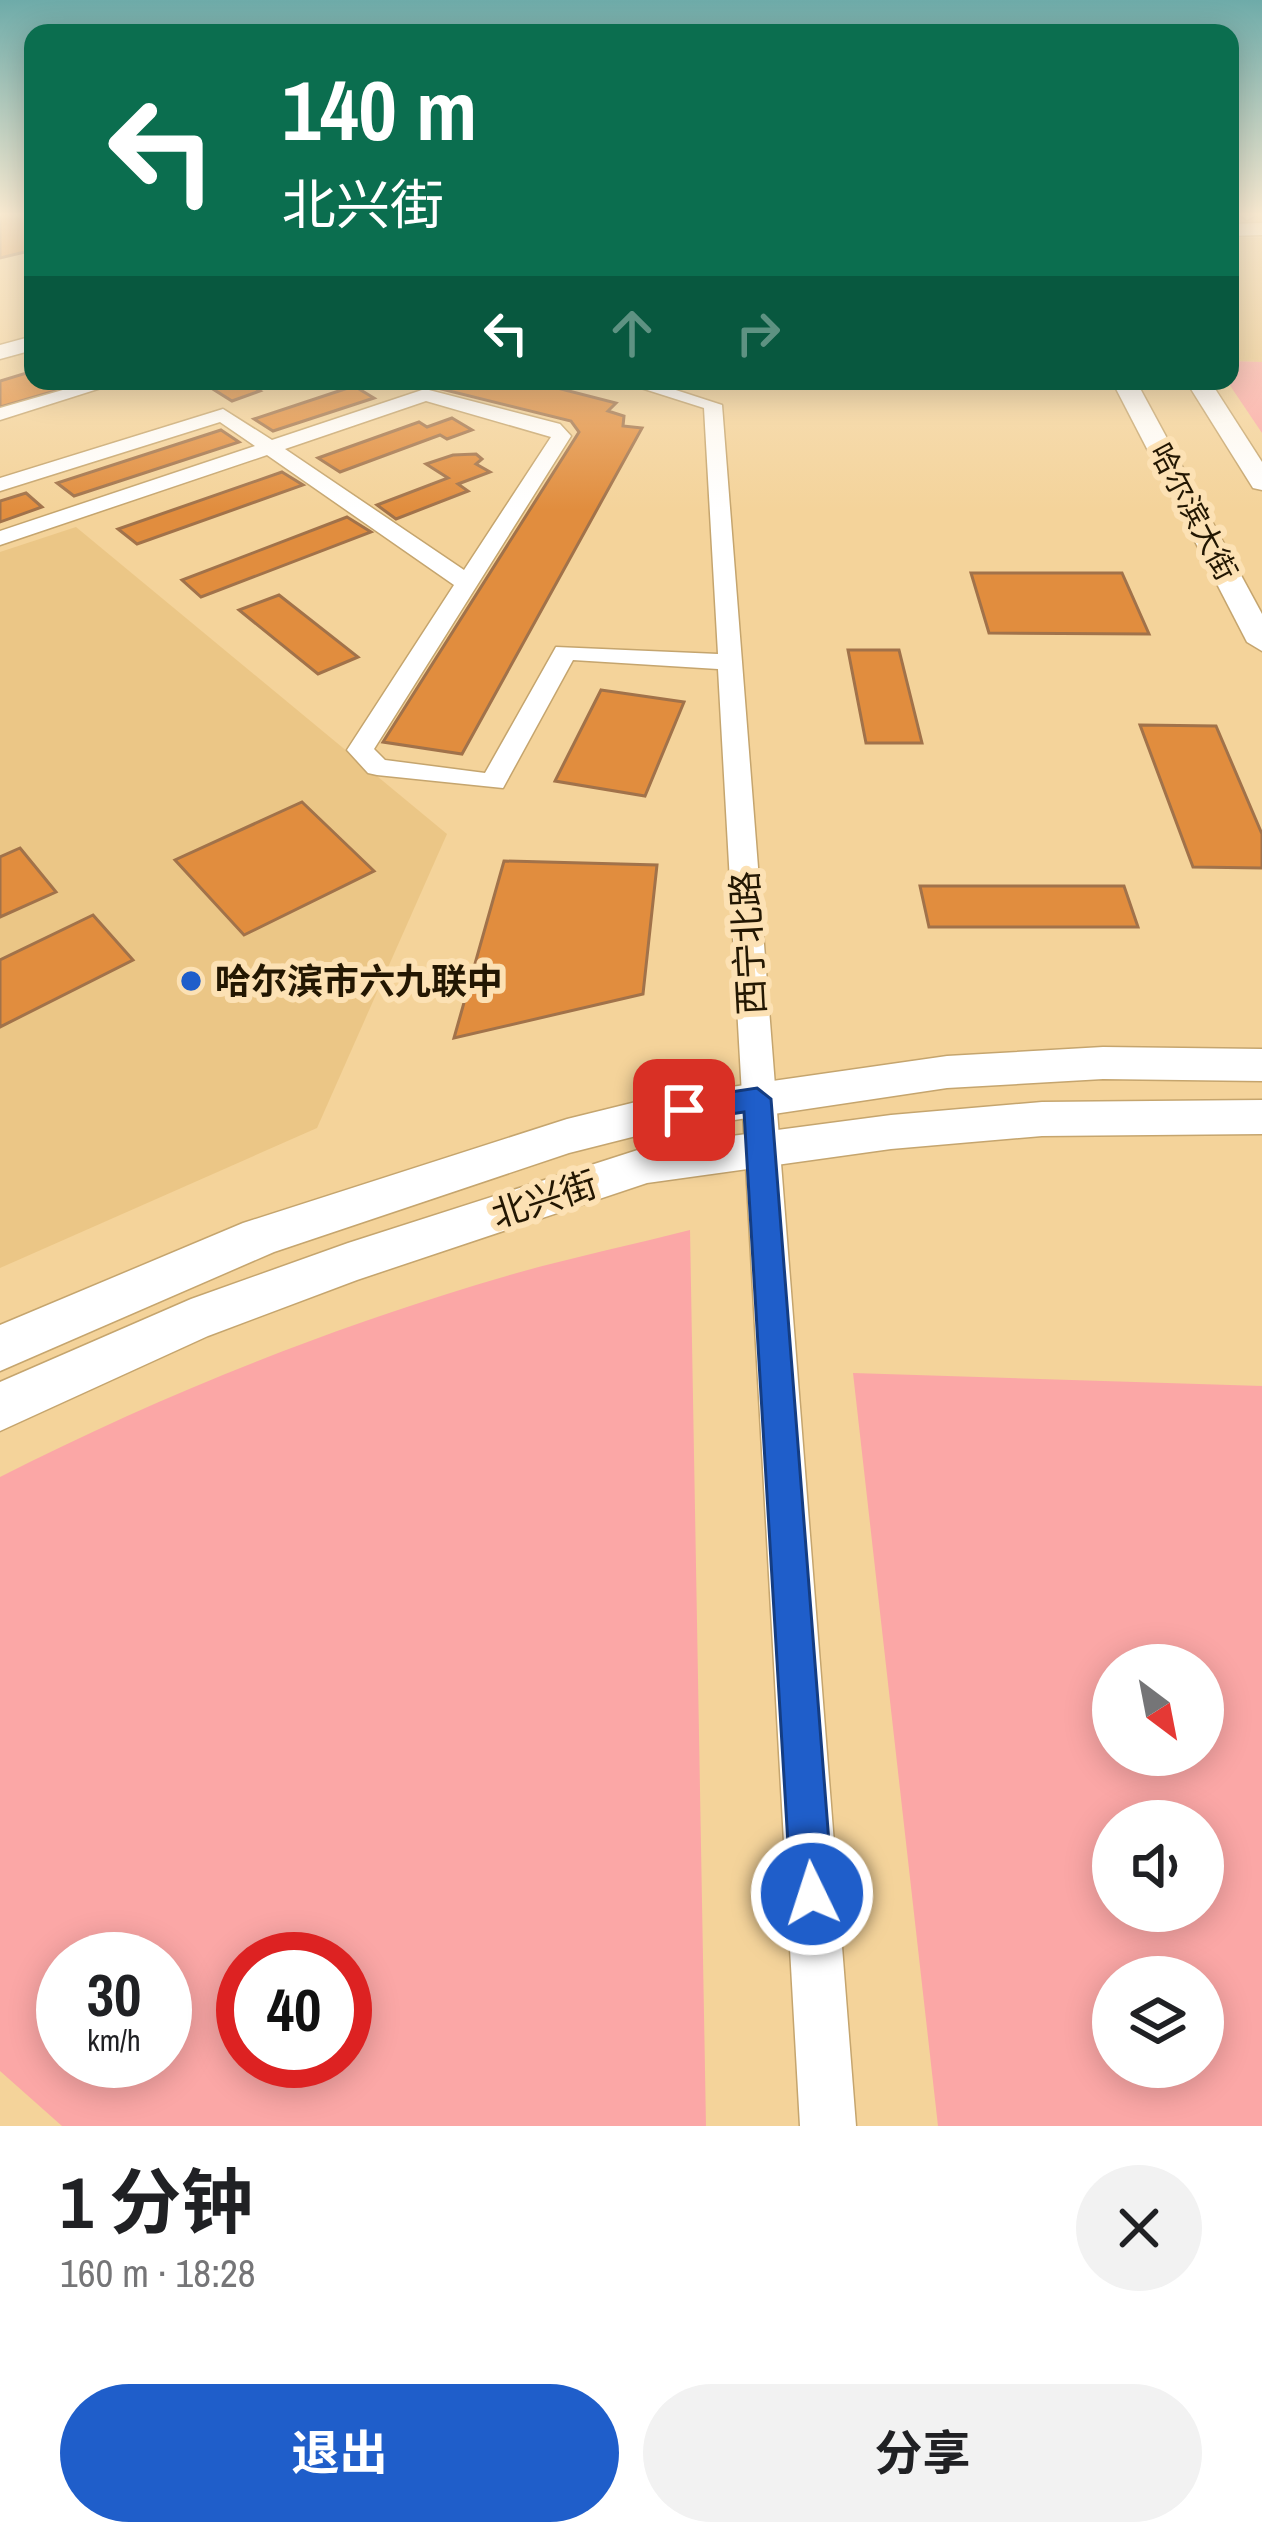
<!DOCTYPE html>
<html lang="zh">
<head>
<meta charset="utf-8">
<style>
	:root { --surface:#fff; --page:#f2f2f2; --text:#202124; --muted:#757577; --accent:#1f5eca }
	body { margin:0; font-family:"Archivo Narrow","Noto Sans SC",sans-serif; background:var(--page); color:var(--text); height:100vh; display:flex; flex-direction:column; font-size:45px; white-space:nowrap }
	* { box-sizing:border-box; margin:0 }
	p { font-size:39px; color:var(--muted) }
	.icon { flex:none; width:66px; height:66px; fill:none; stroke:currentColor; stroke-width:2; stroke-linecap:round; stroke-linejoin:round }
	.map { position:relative; height:2126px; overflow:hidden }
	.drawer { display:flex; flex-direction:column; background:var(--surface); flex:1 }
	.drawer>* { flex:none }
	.hud { position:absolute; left:24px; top:24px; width:1215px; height:366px; border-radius:24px; box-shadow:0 6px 30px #0003; background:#0b6e4f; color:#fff; overflow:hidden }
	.needle { width:78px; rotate:148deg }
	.controls { position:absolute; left:1092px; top:1644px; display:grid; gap:24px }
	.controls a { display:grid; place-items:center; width:132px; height:132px; border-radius:50%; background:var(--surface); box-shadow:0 6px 30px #0003; font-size:60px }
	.speed { position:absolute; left:36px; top:1932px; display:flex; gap:24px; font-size:60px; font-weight:700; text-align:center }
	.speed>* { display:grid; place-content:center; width:156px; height:156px; border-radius:50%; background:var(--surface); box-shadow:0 6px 30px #0003; line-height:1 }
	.speed small { font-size:30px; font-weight:400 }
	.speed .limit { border:18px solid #d22; background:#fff; color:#111 }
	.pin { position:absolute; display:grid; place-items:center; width:102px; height:102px; color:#fff; margin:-51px; border-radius:24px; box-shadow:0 6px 18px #0006 }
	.me { position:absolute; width:132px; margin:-66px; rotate:356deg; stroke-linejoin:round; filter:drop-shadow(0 0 9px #0008) }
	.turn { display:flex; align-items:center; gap:42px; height:252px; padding:0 60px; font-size:54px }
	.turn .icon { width:156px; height:156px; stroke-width:2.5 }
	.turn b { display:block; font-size:84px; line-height:102px }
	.lanes { display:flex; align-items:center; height:114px; padding:0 60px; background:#0003; justify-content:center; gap:60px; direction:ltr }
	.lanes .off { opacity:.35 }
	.round { display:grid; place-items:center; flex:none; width:126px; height:126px; border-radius:63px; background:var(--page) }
	.head { display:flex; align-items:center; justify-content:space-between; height:204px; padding:0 60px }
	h1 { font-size:72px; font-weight:700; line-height:90px }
	.cta { display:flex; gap:24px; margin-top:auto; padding:24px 60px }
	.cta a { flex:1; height:138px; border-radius:72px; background:var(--accent); color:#fff; font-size:48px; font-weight:700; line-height:138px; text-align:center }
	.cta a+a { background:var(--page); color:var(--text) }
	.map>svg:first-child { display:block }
</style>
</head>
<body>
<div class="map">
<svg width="1262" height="2126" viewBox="0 0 1262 2126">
	<rect width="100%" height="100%" fill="#f4d39a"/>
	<g fill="#ebc686">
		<path d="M1230,238H1262V362L1230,361Z"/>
		<path d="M76,527L447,834L317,1128L0,1268V552Z"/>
	</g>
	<g fill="#fba7a6" fill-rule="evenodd">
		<path d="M1230,361L1262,362V433L1227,381Z"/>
		<path d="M690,1230L706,2126H62L0,2071V1477C153,1399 312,1335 476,1285C546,1263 619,1248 690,1230ZM63,1959H165V2061H63ZM243,1959H345V2061H243Z"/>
		<path d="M853,1373L1262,1386V2126H938ZM1113,1665H1203V1755H1113ZM1113,1821H1203V1911H1113ZM1113,1977H1203V2067H1113Z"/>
	</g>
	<g fill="#e18d3e" stroke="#a1724a" stroke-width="3">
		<path d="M0,213H33V250L0,258Z"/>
		<path d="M33,371V381H89L0,407V381Z"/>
		<path d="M200,381H243L260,391L232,401Z"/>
		<path d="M409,381H530L616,403L608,411L624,416L623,426L642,428L462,754L383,742L579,432L571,421Z"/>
		<path d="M354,386L374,398L273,431L254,419Z"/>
		<path d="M452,418L472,430L447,439L440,435L340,472L318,458L419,422L427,427Z"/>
		<path d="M221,430L239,442L74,496L57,483Z"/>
		<path d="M476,454L482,459L476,464L490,472L458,484L468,491L396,519L377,505L448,478L426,464L453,455Z"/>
		<path d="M282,472L303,485L137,544L118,529Z"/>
		<path d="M26,493L42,507L0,522V501Z"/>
		<path d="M347,517L371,532L201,597L182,580Z"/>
		<path d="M971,573H1122L1149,634L989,633Z"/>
		<path d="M279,595L358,657L318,674L239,610Z"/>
		<path d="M848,650H899L922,743H866Z"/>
		<path d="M601,690L684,702L645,796L555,781Z"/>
		<path d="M1140,725L1216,726L1262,834V868L1193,867Z"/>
		<path d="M302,802L374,871L244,935L175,860Z"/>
		<path d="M20,848L56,892L0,917V857Z"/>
		<path d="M504,861L657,865L643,994L454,1038Z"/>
		<path d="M920,886H1124L1138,927H929Z"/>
		<path d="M93,915L133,960L0,1027V960Z"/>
	</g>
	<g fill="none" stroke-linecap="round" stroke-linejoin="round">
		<g stroke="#c5a56e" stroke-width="3">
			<g id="minor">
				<path d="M1239,213H1253L1254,216L1247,220Z"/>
				<path d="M94,381H123L0,420V408Z"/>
				<path d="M619,381H648L722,405L856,2126H800L718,669L573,660L503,788L377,775L368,773L347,750L454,585L267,455L0,545V531L255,446L220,422L0,491V478L223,409L272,440L425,389L560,424L571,436L374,749L385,760L485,773L556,647L718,654L704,408ZM426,401L551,437L464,570L285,449Z"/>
			</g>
		</g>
		<g stroke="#c5a56e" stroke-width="3">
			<g id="major">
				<path d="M1262,223V235L1230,236V224Z"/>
				<path d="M33,336V350L0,359V345Z"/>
				<path d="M1112,381H1136L1262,614V651L1247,642Z"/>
				<path d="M1186,381H1210L1262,462V490L1253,488Z"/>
				<path d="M1103,1047L1262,1049V1081L1103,1079L947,1088L648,1133L569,1153L274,1252L0,1371V1325L243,1223L567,1119L648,1099L947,1056Z"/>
				<path d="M1262,1100V1134L1042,1136L891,1149L647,1183L357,1280L208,1336L0,1431V1382L191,1299L348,1243L647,1147L891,1115L1042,1102Z"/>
			</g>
		</g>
		<use href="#minor" fill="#fff" fill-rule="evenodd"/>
		<use href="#major" fill="#fff" fill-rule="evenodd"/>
	</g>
	<linearGradient id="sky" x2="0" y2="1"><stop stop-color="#6eaba9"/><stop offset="0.42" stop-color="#faebd2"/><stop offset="1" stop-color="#faebd2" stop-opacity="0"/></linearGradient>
	<rect width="1262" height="510" fill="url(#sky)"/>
	<path fill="#1f5eca" stroke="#143d83" stroke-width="3" d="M757,1088L771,1099L833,1894L827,1908L812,1915L798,1908L791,1894L744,1112L684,1121L670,1110L684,1099Z"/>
	<circle fill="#1f5eca" stroke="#fce1b4" stroke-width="4.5" cx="191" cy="981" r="12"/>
	<g text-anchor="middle" stroke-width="12" stroke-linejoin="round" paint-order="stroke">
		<g font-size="30" fill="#231702" stroke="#fce1b4">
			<text transform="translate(1193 512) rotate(62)" y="10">哈尔滨大街</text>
		</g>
		<g font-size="36" fill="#231702" stroke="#fce1b4">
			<text transform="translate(748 943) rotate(-93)" y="13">西宁北路</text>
			<text transform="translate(544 1199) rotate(-18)" y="13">北兴街</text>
		</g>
		<g font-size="36" font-weight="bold" fill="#231702" stroke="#fce1b4" text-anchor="start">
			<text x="215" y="994">哈尔滨市六九联中</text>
		</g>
	</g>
</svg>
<div class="controls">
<a><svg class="needle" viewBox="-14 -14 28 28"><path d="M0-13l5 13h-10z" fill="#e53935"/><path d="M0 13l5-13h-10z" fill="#757577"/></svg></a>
<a><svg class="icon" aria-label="sound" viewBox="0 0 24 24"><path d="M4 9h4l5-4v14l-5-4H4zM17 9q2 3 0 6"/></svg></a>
<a><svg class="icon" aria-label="layers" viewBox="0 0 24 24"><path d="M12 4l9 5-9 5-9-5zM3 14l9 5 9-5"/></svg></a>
</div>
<div class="speed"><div>30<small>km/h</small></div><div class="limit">40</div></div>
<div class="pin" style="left:684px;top:1110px;background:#d93025"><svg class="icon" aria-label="arrive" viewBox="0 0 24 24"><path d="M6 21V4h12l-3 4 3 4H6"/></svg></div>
<svg class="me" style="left:812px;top:1894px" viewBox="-20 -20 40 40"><circle r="17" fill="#1f5eca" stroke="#fff" stroke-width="3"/><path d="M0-11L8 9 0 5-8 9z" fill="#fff"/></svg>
<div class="hud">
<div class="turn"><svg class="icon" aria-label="left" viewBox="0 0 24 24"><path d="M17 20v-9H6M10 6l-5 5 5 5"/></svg><div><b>140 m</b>北兴街</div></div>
<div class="lanes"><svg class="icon" aria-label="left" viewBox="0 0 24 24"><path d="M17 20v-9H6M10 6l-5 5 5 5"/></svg><svg class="icon off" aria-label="ahead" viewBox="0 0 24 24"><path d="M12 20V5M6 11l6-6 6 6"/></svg><svg class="icon off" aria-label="right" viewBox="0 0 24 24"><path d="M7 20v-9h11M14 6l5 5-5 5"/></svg></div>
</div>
</div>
<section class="drawer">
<div class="head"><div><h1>1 分钟</h1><p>160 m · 18:28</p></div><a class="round"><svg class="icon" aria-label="close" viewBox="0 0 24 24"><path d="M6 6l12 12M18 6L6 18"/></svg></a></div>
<div class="cta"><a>退出</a><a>分享</a></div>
</section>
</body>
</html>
